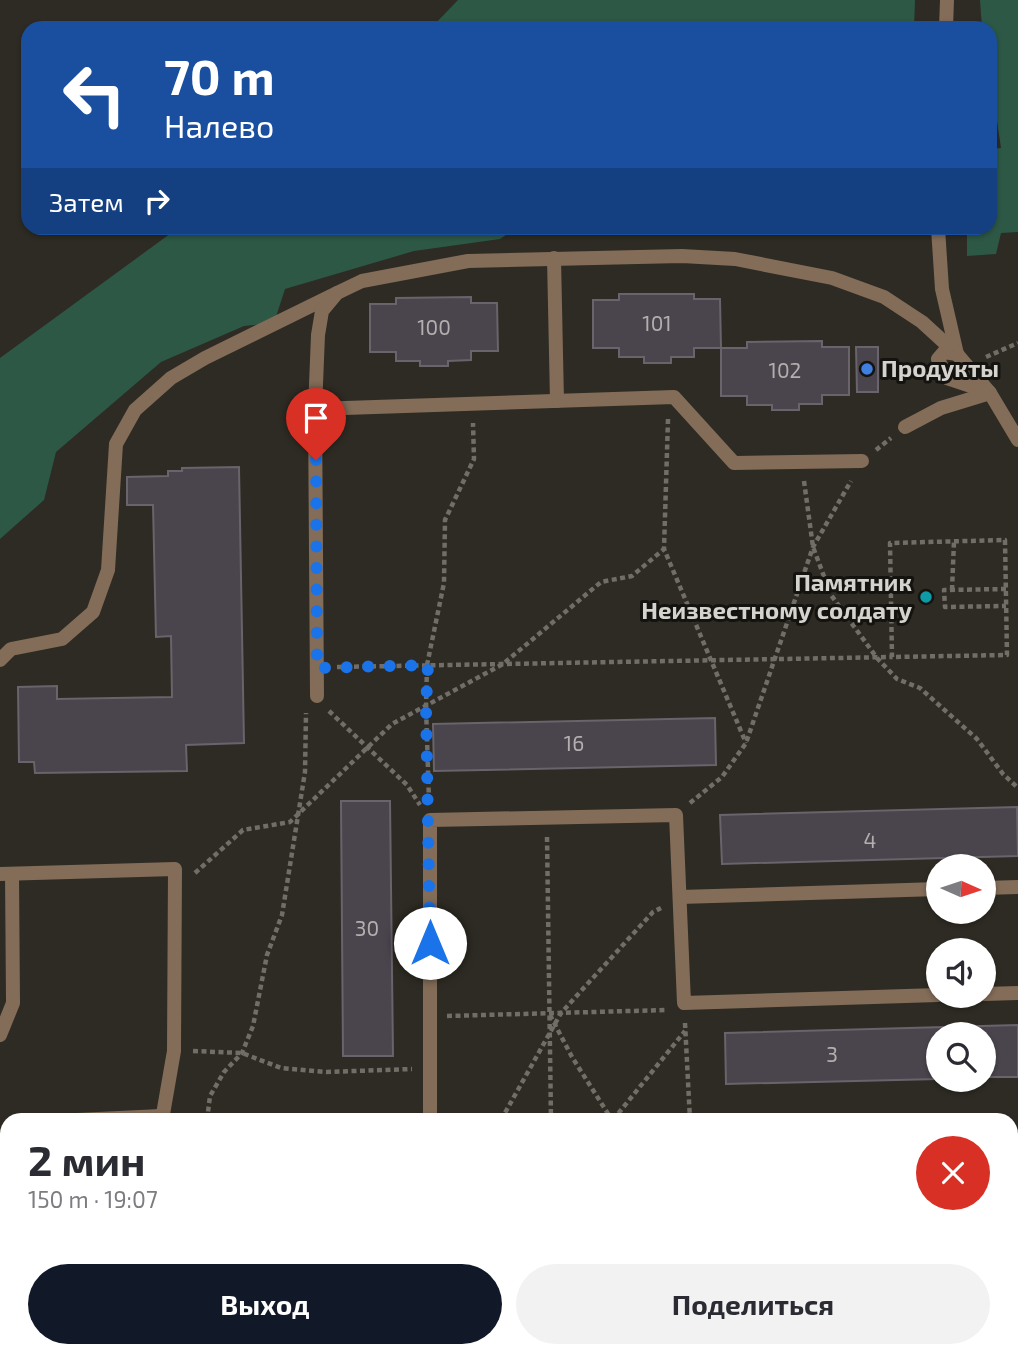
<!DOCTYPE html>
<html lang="ru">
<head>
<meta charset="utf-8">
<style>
	:root { --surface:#fff; --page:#f2f2f3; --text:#2b2b33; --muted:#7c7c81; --accent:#111827 }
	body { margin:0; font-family:"Exo 2",sans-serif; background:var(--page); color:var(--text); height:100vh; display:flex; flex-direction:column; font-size:26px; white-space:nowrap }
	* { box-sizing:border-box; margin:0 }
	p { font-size:23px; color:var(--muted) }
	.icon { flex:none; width:38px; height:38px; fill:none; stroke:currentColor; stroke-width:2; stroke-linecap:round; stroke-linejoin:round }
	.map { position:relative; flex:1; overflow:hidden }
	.panel { position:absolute; left:0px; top:1113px; width:1018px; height:245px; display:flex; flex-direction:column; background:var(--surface); border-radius:21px 21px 0 0; box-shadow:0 2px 5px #0004 }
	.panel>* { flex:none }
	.banner { position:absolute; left:21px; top:21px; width:976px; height:214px; border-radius:21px; box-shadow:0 2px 5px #0004; background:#1a4fa0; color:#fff; overflow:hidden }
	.needle { width:46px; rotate:93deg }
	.buttons { position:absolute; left:926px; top:854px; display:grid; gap:14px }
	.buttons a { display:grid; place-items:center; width:70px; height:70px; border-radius:50%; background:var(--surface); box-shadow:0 2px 5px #0004; font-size:35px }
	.pin { position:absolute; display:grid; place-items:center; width:60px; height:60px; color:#fff; margin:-72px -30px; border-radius:50% 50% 50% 0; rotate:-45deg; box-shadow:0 0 7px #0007 }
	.pin .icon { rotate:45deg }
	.me { position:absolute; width:77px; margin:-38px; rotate:0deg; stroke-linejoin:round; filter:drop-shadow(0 0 5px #0008) }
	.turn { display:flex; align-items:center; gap:24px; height:147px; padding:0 28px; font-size:32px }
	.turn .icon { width:91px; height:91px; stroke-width:2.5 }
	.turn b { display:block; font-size:49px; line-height:60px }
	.then { display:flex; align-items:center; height:66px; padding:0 28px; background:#0003; gap:14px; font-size:26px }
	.round { display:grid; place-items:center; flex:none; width:74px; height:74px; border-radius:37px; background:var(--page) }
	.headline { display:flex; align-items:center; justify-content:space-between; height:119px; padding:0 28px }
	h1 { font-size:42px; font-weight:700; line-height:52px }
	.action { display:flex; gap:14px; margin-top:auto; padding:14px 28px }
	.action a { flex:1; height:80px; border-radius:42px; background:var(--accent); color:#fff; font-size:28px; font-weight:700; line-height:80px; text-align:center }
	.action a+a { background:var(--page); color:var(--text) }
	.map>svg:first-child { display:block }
</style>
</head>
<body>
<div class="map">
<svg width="1018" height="1358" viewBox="0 0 1018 1358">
	<rect width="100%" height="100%" fill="#2d2b23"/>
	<g fill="#2d5846">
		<path d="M458,0H915L914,28H431Z"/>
		<path d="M980,0H1018V232L1001,233L996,254L967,256V228H990L991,149L1001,148L991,81L990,28H982Z"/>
		<path d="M178,228H516L500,239L414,251L285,289L274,323L244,326L161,362L56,452L44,500L0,539V358Z"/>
	</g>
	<g fill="#4a444c" stroke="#69636b" stroke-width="2">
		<path d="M619,294H694V299H720L721,348H694V357H671V363H644V357H619V348H593V300H619Z"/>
		<path d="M471,297V303H497L498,351H471V360L448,361V366H420V361H396V352H370V304H396V298Z"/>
		<path d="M822,341V347H849V395H822V404H799V410H772V405H747V396H721V348H747V342Z"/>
		<path d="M856,347H878V392H857Z"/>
		<path d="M239,467L244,743L186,745L187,771L35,773L34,762H19L18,687L57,686V699L172,697L171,636L156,637L153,505H127V477L168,476V471H182V468Z"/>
		<path d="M715,718L716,765L434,771L433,724Z"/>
		<path d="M341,801H390L393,1056H343Z"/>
		<path d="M1017,807L1018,856L722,864L720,815Z"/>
		<path d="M1018,1025V1077H984V1034H938V1079L726,1084L725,1033Z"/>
		<path d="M1012,1233H1018V1282L1012,1283Z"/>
		<path d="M268,1351H314L315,1358H268Z"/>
	</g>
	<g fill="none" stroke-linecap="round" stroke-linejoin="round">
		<g stroke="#706e67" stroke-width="4.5" stroke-dasharray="5 3.5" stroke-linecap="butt">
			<path d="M986,357L1018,343"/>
			<path d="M668,419L664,549L746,743"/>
			<path d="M876,450L891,438"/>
			<path d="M804,481L813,547L831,595L877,658L897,679L920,688L977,739L1003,774L1018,788"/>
			<path d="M1005,540L1007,655L892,657L890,543Z"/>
			<path d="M1006,589L944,590L945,607L1006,606"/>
			<path d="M952,590L954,541"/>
			<path d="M337,667L892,657"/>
			<path d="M329,711L407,785L420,805"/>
			<path d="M429,801L426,707L427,665L444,583L445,520L474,459L473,423"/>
			<path d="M690,803L722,777L746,743L813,547L851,481"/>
			<path d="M547,837L551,1120"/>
			<path d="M195,873L243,830L290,822L392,724L503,664L601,582L632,576L664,549"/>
			<path d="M550,1015L572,1057L612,1120"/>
			<path d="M447,1016L666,1010"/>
			<path d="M685,1023L690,1120"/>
			<path d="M193,1051L242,1053L281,1068L326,1072L412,1069"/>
			<path d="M207,1120L210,1096L224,1072L242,1053L253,1026L267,955L282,915L305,772L306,713"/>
			<path d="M501,1120L561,1013L653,912L661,908"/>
			<path d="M613,1120L685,1031"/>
			<path d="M1012,1158L1018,1157"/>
			<path d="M392,1358L395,1351"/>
		</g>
		<g stroke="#836c58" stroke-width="14">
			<path d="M554,258L557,401"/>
			<path d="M957,354L944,352L938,359L947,378L989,392"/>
			<path d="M315,409L674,397L734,463L862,461"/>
			<path d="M905,427L941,408L990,393"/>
			<path d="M0,660L11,649L62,639L93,612L108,570L116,444L135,410L171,378L205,358L337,293"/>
			<path d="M0,874L175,869L174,1051L162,1120"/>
			<path d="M984,888L1018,887"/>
			<path d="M680,897L938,889"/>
			<path d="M984,994L1018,993"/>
			<path d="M0,1035L13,1003L12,874"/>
			<path d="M77,1120L161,1116"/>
			<path d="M430,1120V820L676,815L684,1003L938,995"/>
			<path d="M0,1162L7,1155"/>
			<path d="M1012,1319H1018"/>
			<path d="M340,1351L341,1358"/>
			<path d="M700,1351L701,1358"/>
			<path d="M125,1358L177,1355"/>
		</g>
		<g stroke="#836c58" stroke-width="14">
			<path d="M946,28L947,0"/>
			<path d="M938,228L942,289L957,354"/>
		</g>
		<path stroke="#836c58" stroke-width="14" d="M317,696L315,409L318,335L322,311L337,293L362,281L468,261L682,256L735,259L832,278L884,297L922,322L957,354"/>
		<path stroke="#836c58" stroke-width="14" d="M957,354L990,393L1018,440"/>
	</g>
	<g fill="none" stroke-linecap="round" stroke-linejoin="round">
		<path stroke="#1a73e8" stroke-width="12" stroke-dasharray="0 21.6" d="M316,460L317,668L428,665L426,706L430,943"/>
	</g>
	<circle fill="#3f7fe0" stroke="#141310" stroke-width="2.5" cx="867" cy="369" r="7"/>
	<circle fill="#0f9aa8" stroke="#141310" stroke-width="2.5" cx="926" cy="597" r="7"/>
	<g text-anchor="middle" stroke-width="6" stroke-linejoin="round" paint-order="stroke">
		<g font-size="21" fill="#b2afae">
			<text x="657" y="331">101</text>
			<text x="434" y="335">100</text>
			<text x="785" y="378">102</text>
			<text x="574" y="751">16</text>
			<text x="870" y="848">4</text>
			<text x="367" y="936">30</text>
			<text x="832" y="1062">3</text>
		</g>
		<g font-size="24" font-weight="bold" fill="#d5d3ce" stroke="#141310" text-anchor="start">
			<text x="881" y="377">Продукты</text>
			<text x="912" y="591" text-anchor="end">Памятник<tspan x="912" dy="28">Неизвестному солдату</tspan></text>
		</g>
	</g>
</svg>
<div class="buttons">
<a><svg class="needle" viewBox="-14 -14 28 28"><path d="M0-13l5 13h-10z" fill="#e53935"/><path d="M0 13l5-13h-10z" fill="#7c7c81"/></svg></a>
<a><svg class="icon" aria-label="sound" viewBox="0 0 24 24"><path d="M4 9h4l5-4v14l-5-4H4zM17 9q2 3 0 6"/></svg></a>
<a><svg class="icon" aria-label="search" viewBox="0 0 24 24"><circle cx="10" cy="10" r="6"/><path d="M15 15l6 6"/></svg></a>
</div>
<div class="pin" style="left:316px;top:460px;background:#d93025"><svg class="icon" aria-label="arrive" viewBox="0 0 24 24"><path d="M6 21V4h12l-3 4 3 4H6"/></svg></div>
<svg class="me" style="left:430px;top:943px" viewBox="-20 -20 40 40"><circle r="19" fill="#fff"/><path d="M0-13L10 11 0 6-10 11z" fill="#1a73e8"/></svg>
<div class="banner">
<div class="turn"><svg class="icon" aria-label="left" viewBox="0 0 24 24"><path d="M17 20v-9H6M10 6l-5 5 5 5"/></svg><div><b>70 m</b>Налево</div></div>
<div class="then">Затем<svg class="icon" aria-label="right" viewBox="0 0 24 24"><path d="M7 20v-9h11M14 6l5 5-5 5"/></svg></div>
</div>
<section class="panel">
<div class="headline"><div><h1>2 мин</h1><p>150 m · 19:07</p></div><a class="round" style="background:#d93025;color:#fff"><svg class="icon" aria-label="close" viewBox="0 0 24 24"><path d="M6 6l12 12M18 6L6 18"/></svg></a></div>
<div class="action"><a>Выход</a><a>Поделиться</a></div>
</section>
</div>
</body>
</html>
